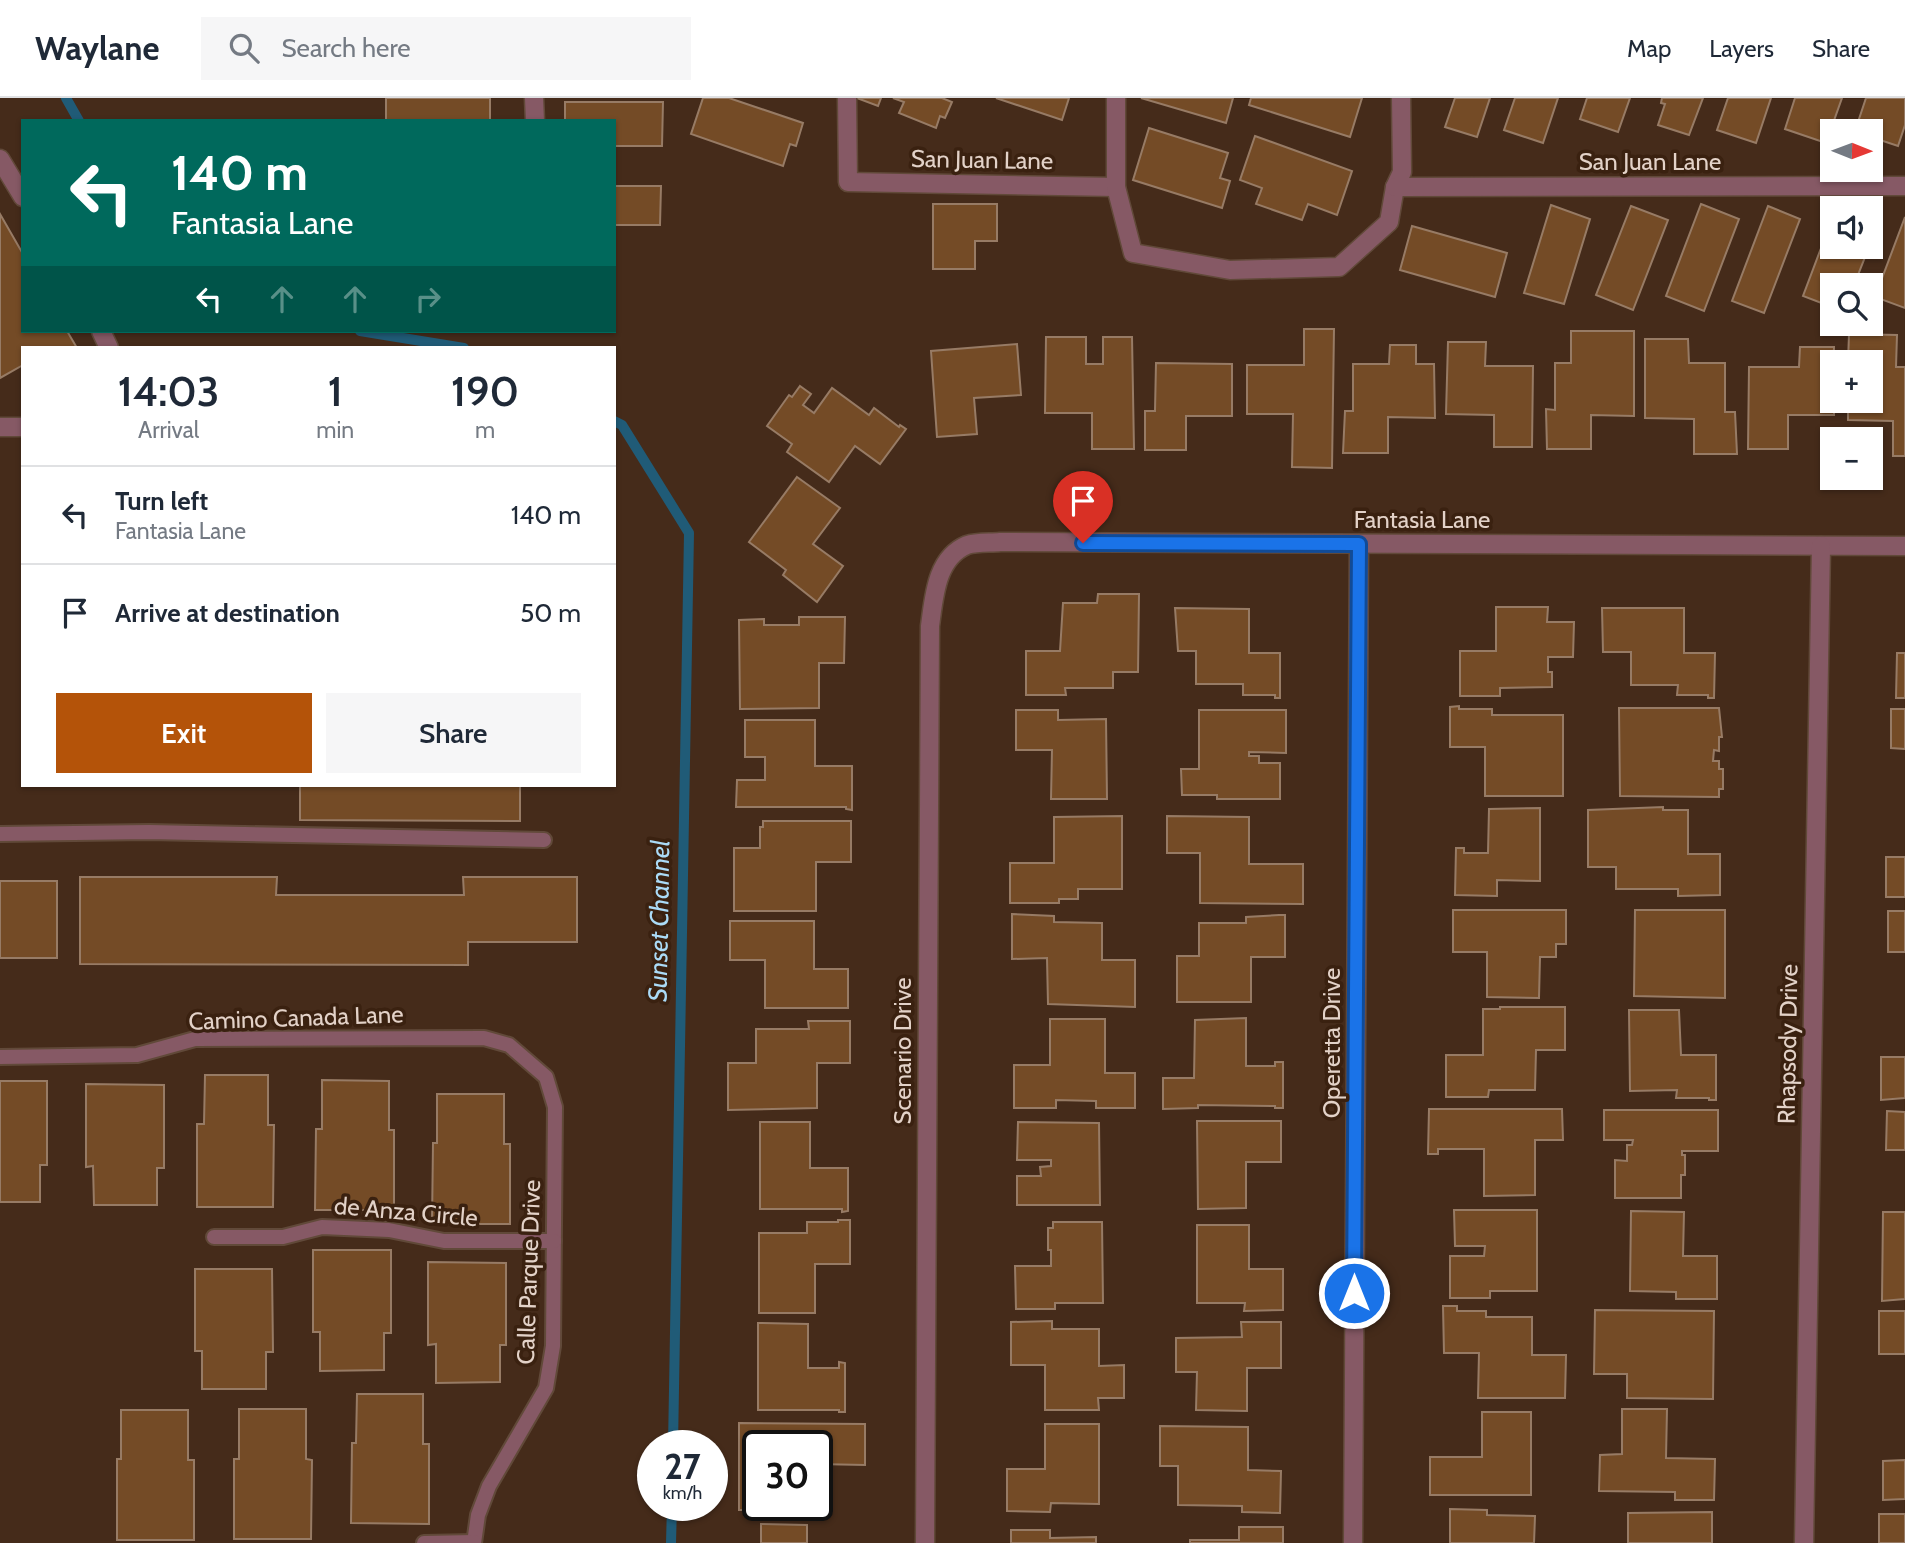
<!DOCTYPE html>
<html lang="en">
<head>
<meta charset="utf-8">
<style>
	:root { --surface:#fff; --page:#f6f6f7; --text:#1f2937; --muted:#747a83; --line:#e0e1e3; --accent:#b45309 }
	body { margin:0; font-family:Cabin,sans-serif; background:var(--page); color:var(--text); height:100vh; display:flex; flex-direction:column; font-size:26px; white-space:nowrap }
	* { box-sizing:border-box; margin:0 }
	p { font-size:23px; color:var(--muted) }
	.icon { flex:none; width:38px; height:38px; fill:none; stroke:currentColor; stroke-width:2; stroke-linecap:round; stroke-linejoin:round }
	.map { position:relative; flex:1; overflow:hidden }
	.panel { position:absolute; left:21px; top:248px; width:595px; height:441px; display:flex; flex-direction:column; background:var(--surface); border-radius:0px; box-shadow:0 2px 5px #0004 }
	.panel>* { flex:none }
	.banner { position:absolute; left:21px; top:21px; width:595px; height:214px; border-radius:0px; box-shadow:0 2px 5px #0004; background:#00695c; color:#fff; overflow:hidden }
	.needle { width:46px; rotate:91deg }
	.fabs { position:absolute; left:1820px; top:21px; display:grid; gap:14px }
	.fabs a { display:grid; place-items:center; width:63px; height:63px; border-radius:0px; background:var(--surface); box-shadow:0 2px 5px #0004; font-size:35px }
	.speed { position:absolute; left:637px; top:1332px; display:flex; gap:14px; font-size:35px; font-weight:700; text-align:center }
	.speed>* { display:grid; place-content:center; width:91px; height:91px; border-radius:50%; background:var(--surface); box-shadow:0 2px 5px #0004; line-height:1 }
	.speed small { font-size:18px; font-weight:400 }
	.speed .limit { border:4px solid #111; border-radius:10px; background:#fff; color:#111 }
	.pin { position:absolute; display:grid; place-items:center; width:60px; height:60px; color:#fff; margin:-72px -30px; border-radius:50% 50% 50% 0; rotate:-45deg; box-shadow:0 0 7px #0007 }
	.pin .icon { rotate:45deg }
	.me { position:absolute; width:77px; margin:-38px; rotate:0deg; stroke-linejoin:round; filter:drop-shadow(0 0 5px #0008) }
	.turn { display:flex; align-items:center; gap:24px; height:147px; padding:0 35px; font-size:32px }
	.turn .icon { width:91px; height:91px; stroke-width:2.5 }
	.turn b { display:block; font-size:49px; line-height:60px }
	.lanes { display:flex; align-items:center; height:66px; padding:0 35px; background:#0003; justify-content:center; gap:35px; direction:ltr }
	.lanes .off { opacity:.35 }
	.eta { display:flex; justify-content:space-evenly; align-items:center; height:119px; text-align:center }
	.eta b { font-size:42px; font-weight:600; line-height:49px }
	.cta { display:flex; gap:14px; margin-top:auto; padding:14px 35px }
	.cta a { flex:1; height:80px; border-radius:0px; background:var(--accent); color:#fff; font-size:28px; font-weight:600; line-height:80px; text-align:center }
	.cta a+a { background:var(--page); color:var(--text) }
	ul { padding:0; list-style:none }
	li { display:flex; align-items:center; gap:21px; height:98px; padding:0 35px; border-top:2px solid var(--line) }
	li div { flex:1 }
	li b { display:block; font-size:26px }
	li em { font-style:normal }
	header { display:flex; align-items:center; gap:42px; box-sizing:border-box; height:98px; padding:0 35px; background:var(--surface); border-bottom:2px solid var(--line) }
	header strong { font-size:33px }
	nav { display:flex; gap:38px; margin-inline-start:auto; font-size:24px }
	.search { width:490px; height:63px; background:var(--page); display:flex; align-items:center; gap:18px; box-sizing:border-box; padding:0 24px; border-radius:0px; color:var(--muted); font-size:26px }
	.map>svg:first-child { display:block }
</style>
</head>
<body>
<header>
<strong>Waylane</strong>
<div class="search"><svg class="icon" aria-label="search" viewBox="0 0 24 24"><circle cx="10" cy="10" r="6"/><path d="M15 15l6 6"/></svg>Search here</div>
<nav><a>Map</a><a>Layers</a><a>Share</a></nav>
</header>
<div class="map">
<svg width="1905" height="1445" viewBox="0 0 1905 1445">
	<rect width="100%" height="100%" fill="#452b1a"/>
	<g fill="none" stroke-linecap="round" stroke-linejoin="round">
		<g stroke="#205b77" stroke-width="10">
			<path d="M66,0L79,23"/>
			<path d="M360,233L464,250"/>
			<path d="M614,323L622,327L689,435L673,1348"/>
			<path d="M671,1445L672,1407"/>
		</g>
	</g>
	<g fill="#744b26" stroke="#977b65" stroke-width="2">
		<rect x="386" y="0" width="104" height="23"/>
		<path d="M703,0H729L803,25L796,48L790,46L783,68L691,36Z"/>
		<path d="M857,0H881L878,8Z"/>
		<path d="M893,0H942L952,4L945,20L940,18L936,30L899,15L904,4Z"/>
		<path d="M996,0H1069L1062,22Z"/>
		<path d="M1141,0H1233L1226,25Z"/>
		<path d="M1251,0H1362L1350,39L1249,7Z"/>
		<path d="M1455,0H1490L1477,39L1445,29Z"/>
		<path d="M1515,0H1558L1543,45L1504,32Z"/>
		<path d="M1587,0H1630L1618,34L1580,21Z"/>
		<path d="M1662,0H1703L1689,37L1658,27L1665,6L1661,5Z"/>
		<path d="M1728,0H1771L1756,45L1717,32Z"/>
		<path d="M1795,0H1842L1826,45L1785,31Z"/>
		<path d="M1866,0H1905V27L1898,48L1871,39V33H1855Z"/>
		<path d="M565,4H663L662,48H614V23H565Z"/>
		<path d="M1149,30L1228,55L1220,80L1230,83L1222,110L1133,82Z"/>
		<path d="M1255,38L1352,73L1337,117L1308,106L1302,122L1256,106L1262,90L1240,82Z"/>
		<path d="M614,88H661L660,127H614Z"/>
		<path d="M933,106H997V143H975V171H933Z"/>
		<path d="M1701,106L1739,121L1704,213L1666,198Z"/>
		<path d="M1551,107L1590,121L1564,206L1524,195Z"/>
		<path d="M1631,108L1668,122L1633,212L1596,197Z"/>
		<path d="M1768,108L1800,121L1764,215L1732,203Z"/>
		<path d="M0,116L23,156V233H67L77,250H23V267L0,280Z"/>
		<path d="M1905,119V210L1875,199Z"/>
		<path d="M1832,121V149H1869L1854,187H1832V209L1803,198Z"/>
		<path d="M1871,121L1878,124L1871,143Z"/>
		<path d="M1412,128L1507,155L1495,199L1400,172Z"/>
		<path d="M1304,231H1334L1332,370L1292,369L1293,316H1247V267H1304Z"/>
		<path d="M1571,233H1634V318L1591,317V351H1547L1546,311L1555,312V265H1571Z"/>
		<path d="M1849,236L1897,237L1896,269H1905V358H1893V323L1848,322V303H1871V264H1848Z"/>
		<path d="M1046,239H1086V266H1103V239H1132L1134,351H1092V315H1045Z"/>
		<path d="M1645,241H1688L1689,265H1725V314H1735L1737,356H1694V321L1645,320Z"/>
		<path d="M1448,244H1486L1485,268H1533L1532,349H1494V317L1446,316Z"/>
		<path d="M1017,246L1021,297L974,300L977,336L937,339L931,253Z"/>
		<path d="M1390,247H1416V266H1434L1435,320L1388,319V355H1343L1345,313H1353V266H1389Z"/>
		<path d="M1800,249H1834L1832,303H1834V317H1788V351H1748L1749,269H1799Z"/>
		<path d="M1156,265L1232,266V318H1186V352H1145V313H1155Z"/>
		<path d="M800,288L811,296L803,307L814,315L832,290L869,317L874,310L899,329L900,327L906,331L880,366L855,348L829,384L787,354L792,346L767,328L789,297L792,299Z"/>
		<path d="M797,379L840,410L813,446L843,468L817,504L783,477L786,472L749,444Z"/>
		<path d="M1098,496H1139L1138,574H1113V590H1065L1066,597H1026V553H1060L1063,505H1097Z"/>
		<path d="M1496,509H1548L1547,524H1574L1573,559H1548V574H1552V589L1500,590V598H1460V553H1496Z"/>
		<path d="M1175,510L1249,511V555H1280V600H1275V597H1243V586H1196V553H1178Z"/>
		<path d="M1602,510H1684V555H1715L1714,600H1708V597H1677L1678,587H1631V554H1603Z"/>
		<path d="M799,519H845L844,565H819V610L740,611L739,522L764,521V527H799Z"/>
		<path d="M1897,555H1905V600H1896Z"/>
		<path d="M1459,608V611H1492V617H1563V698H1485V649H1450V609Z"/>
		<path d="M1619,610H1719L1722,639H1719V653L1714,652L1713,663H1719V671H1723V691H1719V699L1620,698Z"/>
		<path d="M1891,611H1905V651L1891,650Z"/>
		<path d="M1016,612H1058V622L1106,621L1107,701H1051L1052,652H1016Z"/>
		<path d="M1199,612H1286V655L1249,654V658H1259V665H1280V701H1217V697H1182L1181,671H1199Z"/>
		<path d="M745,622H815V668H852V712L846,711V709H736L737,682H765V659H745Z"/>
		<path d="M300,688H520V723L300,722Z"/>
		<path d="M1663,709V712H1688V756H1720V797L1678,798V791H1616V769H1588V712Z"/>
		<path d="M1540,710V783L1497,782V798L1455,797L1456,750H1464V755H1488L1489,711Z"/>
		<path d="M1122,718V791H1078V801H1059V805H1010V765H1054V719Z"/>
		<path d="M1167,718L1249,719V766H1303V806L1200,805V755H1167Z"/>
		<path d="M763,723H851V764H816V813H734V750H760V729H763Z"/>
		<rect x="1886" y="759" width="19" height="40"/>
		<path d="M80,779H277L276,797H464L463,779H577V844H468V867L80,866Z"/>
		<rect x="0" y="783" width="57" height="77"/>
		<path d="M1453,812H1566V846H1556V859H1540L1539,900L1487,899V854H1453Z"/>
		<path d="M1635,812H1725V900L1634,898Z"/>
		<rect x="1888" y="813" width="17" height="41"/>
		<path d="M1012,816L1054,818V824L1102,825V862H1135V909L1048,906L1047,860L1012,861Z"/>
		<path d="M1279,817H1285V859H1251V904H1177V858H1199V825H1246V819Z"/>
		<path d="M730,823H814V871H848V910H765V862H730Z"/>
		<path d="M1500,909H1565V952H1536L1535,992H1489L1488,999H1446V957H1483V911H1500Z"/>
		<path d="M1629,912H1679L1681,957H1716V1002H1709V1000H1676L1677,992L1630,993Z"/>
		<path d="M1246,920V968H1275V964H1283V1010H1275V1008L1198,1007V1010L1163,1011V980H1194L1195,922Z"/>
		<path d="M1050,921H1105V975H1135V1010H1096V1003L1056,1002V1010H1014V967H1050Z"/>
		<path d="M808,923H850V965H817V1010L728,1012V965H756V931H809Z"/>
		<path d="M1881,959H1905V1000L1881,1002Z"/>
		<path d="M205,977H268V1027H274L273,1109H197V1026H204Z"/>
		<path d="M322,982L389,983V1032H394V1112H315L316,1031H322Z"/>
		<path d="M0,983H47V1067H40V1104H0Z"/>
		<path d="M86,986L164,987V1070H157V1107H94L93,1068L86,1069Z"/>
		<path d="M437,996H504V1046H510V1126H432L433,1045H437Z"/>
		<path d="M1429,1011H1562L1563,1042H1535V1097L1484,1098V1051H1438V1056H1428Z"/>
		<path d="M1604,1012H1718V1053H1682V1057H1685V1077H1681V1100H1615V1062L1627,1063V1047H1632L1633,1042H1604Z"/>
		<path d="M1887,1013L1905,1014V1052H1886Z"/>
		<path d="M1197,1023H1281V1064H1246V1110L1198,1111Z"/>
		<path d="M760,1024H810V1070H848V1113L842,1114V1111H760Z"/>
		<path d="M1018,1024L1099,1025L1100,1107H1017V1078H1041L1040,1069L1051,1068V1062H1017Z"/>
		<path d="M1454,1112H1537V1193H1490V1200H1450V1158H1484L1485,1148H1455Z"/>
		<path d="M1631,1113L1684,1114L1683,1158H1717V1201H1676V1194L1630,1193Z"/>
		<path d="M1883,1114H1905V1201L1882,1203Z"/>
		<path d="M838,1122H850V1166H815V1215H759V1135H807V1124H838Z"/>
		<path d="M1053,1124H1102L1103,1205H1055V1211H1016L1015,1168H1051V1152H1048V1130H1053Z"/>
		<path d="M1197,1127H1249V1171H1283V1212L1244,1213L1245,1205H1197Z"/>
		<path d="M313,1152H391V1235H384V1272L320,1273V1234H313Z"/>
		<path d="M428,1164L506,1165V1247H500V1284L436,1285V1246L428,1247Z"/>
		<path d="M195,1171H272L273,1254H266V1291H202V1253H195Z"/>
		<path d="M1443,1208H1457V1213H1486V1219H1532V1257H1566L1565,1300H1478L1479,1255H1444Z"/>
		<path d="M1595,1212L1714,1213L1713,1301L1627,1300V1276H1594Z"/>
		<rect x="1879" y="1213" width="26" height="43"/>
		<path d="M1052,1223V1231H1099V1268L1124,1267V1300H1098L1099,1312H1045V1267H1011V1224Z"/>
		<path d="M1241,1224H1281V1270H1247V1313L1196,1312L1197,1274H1176V1240L1242,1239Z"/>
		<path d="M758,1225L808,1226V1270H839V1264L845,1265V1314H839V1312H758Z"/>
		<path d="M357,1296H423V1346H429V1426L351,1425L352,1345H356Z"/>
		<path d="M239,1311H306V1361L312,1362L311,1441H234V1361H239Z"/>
		<path d="M1622,1311H1667L1666,1360L1715,1361L1714,1402H1675V1394L1599,1393L1600,1357L1622,1356Z"/>
		<path d="M121,1312H188V1362H194V1442H117V1361H121Z"/>
		<path d="M1482,1314H1531V1397H1430V1359H1482Z"/>
		<path d="M739,1325L865,1326V1367L817,1366V1348H758V1407H811V1412H739Z"/>
		<path d="M1045,1326H1099V1406L1051,1405L1050,1414L1007,1413V1371H1045Z"/>
		<path d="M1160,1328L1248,1329V1372L1281,1373L1280,1415L1242,1414V1408L1178,1407V1368H1160Z"/>
		<path d="M1905,1362V1401L1883,1402V1363Z"/>
		<path d="M1450,1411L1487,1412V1417L1535,1418L1534,1445H1450Z"/>
		<path d="M1712,1414V1445H1628V1415Z"/>
		<rect x="1879" y="1416" width="26" height="29"/>
		<path d="M761,1426L807,1427V1445H761Z"/>
		<path d="M1239,1429H1283V1445H1190V1442H1239Z"/>
		<path d="M1011,1432H1050V1440L1096,1439V1445H1011Z"/>
	</g>
	<g fill="none" stroke-linecap="round" stroke-linejoin="round">
		<g stroke="#614939" stroke-width="18">
			<g id="lane">
				<path d="M0,736L149,734L544,742"/>
				<path d="M0,959L137,957L195,941L484,940L509,947L546,979L555,1009L553,1248L546,1290L489,1388L478,1417L474,1445"/>
				<path d="M214,1139H283L322,1129L389,1132L444,1143H554"/>
				<path d="M424,1445L474,1444"/>
			</g>
		</g>
		<g stroke="#614939" stroke-width="21">
			<g id="street">
				<path d="M534,0L535,23"/>
				<path d="M847,0L848,84L1116,89"/>
				<path d="M1116,0V89L1133,155L1230,172L1339,169L1389,124L1395,89L1402,74L1401,0"/>
				<path d="M0,61L23,99"/>
				<path d="M1395,89L1905,88"/>
				<path d="M101,233L109,250"/>
				<path d="M0,329H23"/>
				<path d="M925,1445L930,528C934,499 936,460 967,447C977,444 990,445 1000,444L1905,448"/>
				<path d="M1353,1445L1359,446"/>
				<path d="M1804,1445L1821,448"/>
			</g>
		</g>
		<use href="#lane" stroke="#865965" stroke-width="14"/>
		<use href="#street" stroke="#865965" stroke-width="18"/>
	</g>
	<g fill="none" stroke-linecap="round" stroke-linejoin="round">
		<g stroke="#114b97" stroke-width="18">
			<path id="route" d="M1083,445L1359,446L1354,1195"/>
		</g>
		<use href="#route" stroke="#1a73e8" stroke-width="12"/>
	</g>
	<g text-anchor="middle" stroke-width="7" stroke-linejoin="round" paint-order="stroke">
		<g font-size="24" fill="#e3d2c8" stroke="#3a2110">
			<text transform="translate(982 62) rotate(1)" y="8">San Juan Lane</text>
			<text x="1650" y="72">San Juan Lane</text>
			<text x="1422" y="430">Fantasia Lane</text>
			<text transform="translate(296 920) rotate(-2)" y="8">Camino Canada Lane</text>
			<text transform="translate(1332 945) rotate(-90)" y="8">Operetta Drive</text>
			<text transform="translate(1788 946) rotate(-89)" y="8">Rhapsody Drive</text>
			<text transform="translate(903 953) rotate(-90)" y="8">Scenario Drive</text>
			<text transform="translate(406 1114) rotate(5)" y="8">de Anza Circle</text>
			<text transform="translate(529 1174) rotate(-88)" y="8">Calle Parque Drive</text>
		</g>
		<g font-size="26" font-style="italic" fill="#abdbf7" stroke="#3a2110">
			<text transform="translate(659 823) rotate(-89)" y="9">Sunset Channel</text>
		</g>
	</g>
</svg>
<div class="fabs">
<a><svg class="needle" viewBox="-14 -14 28 28"><path d="M0-13l5 13h-10z" fill="#e53935"/><path d="M0 13l5-13h-10z" fill="#747a83"/></svg></a>
<a><svg class="icon" aria-label="sound" viewBox="0 0 24 24"><path d="M4 9h4l5-4v14l-5-4H4zM17 9q2 3 0 6"/></svg></a>
<a><svg class="icon" aria-label="search" viewBox="0 0 24 24"><circle cx="10" cy="10" r="6"/><path d="M15 15l6 6"/></svg></a>
<a>+</a>
<a>−</a>
</div>
<div class="speed"><div>27<small>km/h</small></div><div class="limit">30</div></div>
<div class="pin" style="left:1083px;top:445px;background:#d93025"><svg class="icon" aria-label="arrive" viewBox="0 0 24 24"><path d="M6 21V4h12l-3 4 3 4H6"/></svg></div>
<svg class="me" style="left:1354px;top:1195px" viewBox="-20 -20 40 40"><circle r="17" fill="#1a73e8" stroke="#fff" stroke-width="3"/><path d="M0-11L8 9 0 5-8 9z" fill="#fff"/></svg>
<div class="banner">
<div class="turn"><svg class="icon" aria-label="left" viewBox="0 0 24 24"><path d="M17 20v-9H6M10 6l-5 5 5 5"/></svg><div><b>140 m</b>Fantasia Lane</div></div>
<div class="lanes"><svg class="icon" aria-label="left" viewBox="0 0 24 24"><path d="M17 20v-9H6M10 6l-5 5 5 5"/></svg><svg class="icon off" aria-label="ahead" viewBox="0 0 24 24"><path d="M12 20V5M6 11l6-6 6 6"/></svg><svg class="icon off" aria-label="ahead" viewBox="0 0 24 24"><path d="M12 20V5M6 11l6-6 6 6"/></svg><svg class="icon off" aria-label="right" viewBox="0 0 24 24"><path d="M7 20v-9h11M14 6l5 5-5 5"/></svg></div>
</div>
<section class="panel">
<div class="eta">
<div><b>14:03</b><p>Arrival</p></div>
<div><b>1</b><p>min</p></div>
<div><b>190</b><p>m</p></div>
</div>
<ul>
<li><svg class="icon" aria-label="left" viewBox="0 0 24 24"><path d="M17 20v-9H6M10 6l-5 5 5 5"/></svg><div><b>Turn left</b><p>Fantasia Lane</p></div><em>140 m</em></li>
<li><svg class="icon" aria-label="arrive" viewBox="0 0 24 24"><path d="M6 21V4h12l-3 4 3 4H6"/></svg><div><b>Arrive at destination</b></div><em>50 m</em></li>
</ul>
<div class="cta"><a>Exit</a><a>Share</a></div>
</section>
</div>
</body>
</html>
